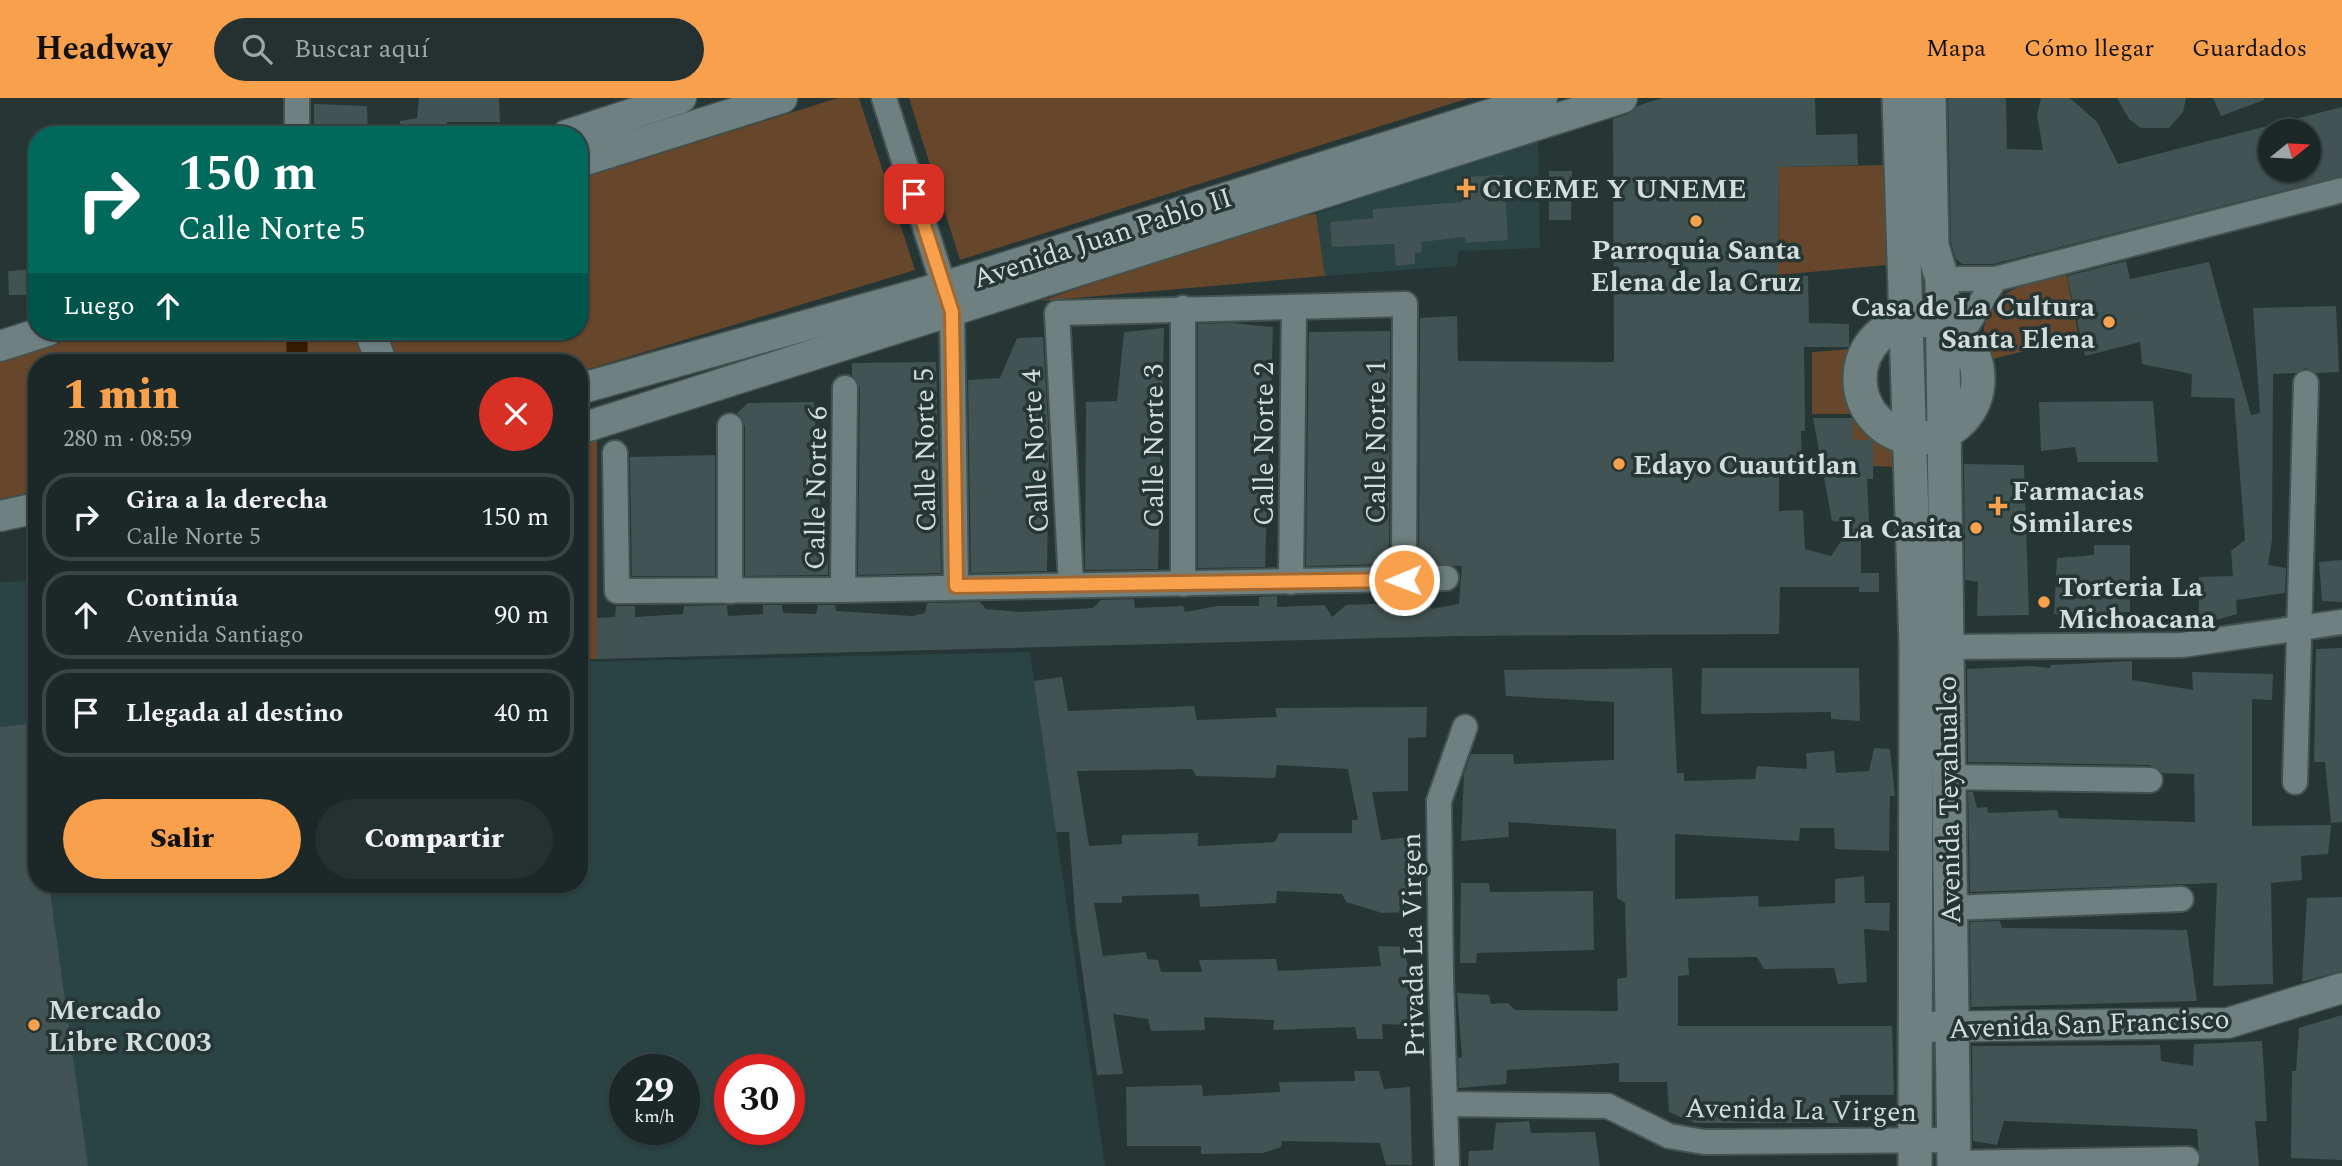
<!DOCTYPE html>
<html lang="es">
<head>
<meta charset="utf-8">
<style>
	:root { --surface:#1c2828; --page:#253030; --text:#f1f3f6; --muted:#a0a6a8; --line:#3a4445; --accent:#f9a04c }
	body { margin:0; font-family:Spectral,serif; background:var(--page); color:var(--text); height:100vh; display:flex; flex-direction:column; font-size:26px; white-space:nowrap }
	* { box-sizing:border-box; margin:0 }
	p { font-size:23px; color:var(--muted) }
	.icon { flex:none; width:38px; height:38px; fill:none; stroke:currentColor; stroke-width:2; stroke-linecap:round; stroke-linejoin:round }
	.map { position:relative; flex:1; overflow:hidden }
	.panel { position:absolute; left:28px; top:256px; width:560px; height:539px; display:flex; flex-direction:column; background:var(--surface); border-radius:28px; box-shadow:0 2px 5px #0004,0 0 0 2px var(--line) }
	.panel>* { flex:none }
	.banner { position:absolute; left:28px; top:28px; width:560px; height:214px; border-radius:28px; box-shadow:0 2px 5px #0004,0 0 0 2px var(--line); background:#00695c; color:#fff; overflow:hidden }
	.needle { width:46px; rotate:72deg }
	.controls { position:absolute; left:2258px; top:21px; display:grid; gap:14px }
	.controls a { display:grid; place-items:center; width:63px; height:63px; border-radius:50%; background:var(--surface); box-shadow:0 2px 5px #0004,0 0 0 2px var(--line); font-size:35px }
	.speed { position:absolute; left:609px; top:956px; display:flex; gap:14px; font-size:35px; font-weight:700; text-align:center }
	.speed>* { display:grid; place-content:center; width:91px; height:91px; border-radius:50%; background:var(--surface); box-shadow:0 2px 5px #0004,0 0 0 2px var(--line); line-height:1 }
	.speed small { font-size:18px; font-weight:400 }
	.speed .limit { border:10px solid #d22; background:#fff; color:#111 }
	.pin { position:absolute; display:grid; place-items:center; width:60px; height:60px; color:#fff; margin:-30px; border-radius:14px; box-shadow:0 4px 10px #0006 }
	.me { position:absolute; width:77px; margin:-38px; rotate:269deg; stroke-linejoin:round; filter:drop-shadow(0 0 5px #0008) }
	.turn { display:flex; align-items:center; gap:24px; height:147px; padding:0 35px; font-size:32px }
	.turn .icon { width:91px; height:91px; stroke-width:2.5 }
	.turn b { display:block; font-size:49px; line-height:60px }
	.then { display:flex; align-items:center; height:66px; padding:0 35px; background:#0003; gap:14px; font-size:26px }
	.round { display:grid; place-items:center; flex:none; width:74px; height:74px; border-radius:37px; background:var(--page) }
	.summary { display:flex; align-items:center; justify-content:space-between; height:119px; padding:0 35px }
	h1 { font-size:42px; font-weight:800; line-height:52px; color:var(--accent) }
	.primary-button { display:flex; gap:14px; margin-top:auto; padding:14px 35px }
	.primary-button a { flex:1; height:80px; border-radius:42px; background:var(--accent); color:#111; font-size:28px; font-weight:800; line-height:80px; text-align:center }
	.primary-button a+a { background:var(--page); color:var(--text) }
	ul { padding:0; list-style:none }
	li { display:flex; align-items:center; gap:21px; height:88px; margin:0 14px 10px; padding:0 21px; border:4px solid var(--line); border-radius:28px }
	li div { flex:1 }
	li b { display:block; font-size:26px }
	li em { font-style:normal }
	header { display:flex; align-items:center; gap:42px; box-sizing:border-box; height:98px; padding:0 35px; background:var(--accent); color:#111 }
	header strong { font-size:33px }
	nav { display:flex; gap:38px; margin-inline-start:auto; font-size:24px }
	.search { width:490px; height:63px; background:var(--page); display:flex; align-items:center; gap:18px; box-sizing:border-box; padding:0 24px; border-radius:38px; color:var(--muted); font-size:26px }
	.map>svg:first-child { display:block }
</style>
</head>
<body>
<header>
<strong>Headway</strong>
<div class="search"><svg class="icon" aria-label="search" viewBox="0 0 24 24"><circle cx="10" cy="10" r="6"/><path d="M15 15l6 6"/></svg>Buscar aquí</div>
<nav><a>Mapa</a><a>Cómo llegar</a><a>Guardados</a></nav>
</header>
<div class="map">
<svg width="2342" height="1068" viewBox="0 0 2342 1068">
	<rect width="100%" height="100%" fill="#253635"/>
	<g fill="#2a4343" fill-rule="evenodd">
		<path d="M1538,40L1540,150L1459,153L1457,168L1325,178L1316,116Z"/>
		<path d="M37,483V786H579V564L1030,554L1105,1068H0V484ZM625,971H684V1031H625ZM730,971H789V1031H730Z"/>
	</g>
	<g fill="#67472c">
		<path d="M838,0H859L915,172L579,274V264H399L387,233H579V81Z"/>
		<path d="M909,0H1469L960,162Z"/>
		<path d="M1885,67L1887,167L1778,177L1779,69Z"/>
		<path d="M1316,116L1325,178L1041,203L1277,121Z"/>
		<path d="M2066,175L2079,239L1993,261C1985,251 1982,242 1984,230C1994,186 2028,188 2066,175Z"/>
		<path d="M96,233H356L367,264H37V393L0,401V264Z"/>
		<path d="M1852,251C1839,287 1851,328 1892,338L1896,369L1873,368L1853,343L1852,316H1812V254Z"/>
		<path d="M597,342V561H579V347Z"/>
	</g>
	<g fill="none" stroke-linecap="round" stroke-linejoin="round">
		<path stroke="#351b03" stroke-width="21" d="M297,264V233"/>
	</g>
	<g fill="#415352" fill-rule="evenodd">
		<path d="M419,0H499L500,24H447L446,37H400V23L417,20Z"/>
		<path d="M1662,0H1815L1816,37L1857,36L1858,67L1779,69L1778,178H1808L1809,225L1849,226V249H1804L1805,333H1801L1802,365H1779V413L1803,412L1805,451L1831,458L1853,425L1832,423L1813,320H1853V343L1873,341V381H1867L1869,426H1861V475H1879V494H1859V489H1780L1779,536L1459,538L597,561V520L615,519L616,508H635V519L683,516L684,508L727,507L728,518L763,516V507H782L783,515L816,516L818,507H835L836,513L912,518L925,515L927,505L980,504L986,511L1022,514L1093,510L1101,502L1134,501L1135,510L1183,508L1185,514L1217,508H1259V499L1277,498V509L1325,507L1332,519L1346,507L1396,505V510L1429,504L1431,511L1459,506L1462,468L1419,466L1420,220L1457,218L1458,263L1614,264L1613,21L1628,16L1637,8Z"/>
		<path d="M1948,0H2006L2007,51L2043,52L2037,17L2041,0H2070L2097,24L2118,66L2342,9V78L1993,166H1962L1956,161L1951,145ZM2270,33H2308V72H2270Z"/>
		<path d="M2117,0H2186L2183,14L2169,30H2141L2129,21Z"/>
		<path d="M2213,0H2264V2L2221,18Z"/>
		<path d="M314,6L367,8L368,37H314Z"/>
		<path d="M1549,73H1572L1571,122H1549Z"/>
		<path d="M1504,77L1508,142L1466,145L1465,139L1421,144L1422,154L1415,155V166L1396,168L1394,146L1332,149L1330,124L1373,120V111L1463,104L1462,79Z"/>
		<path d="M2126,163L2130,181L2209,164L2251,317L2260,315L2253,210L2336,208L2339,274L2316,275L2306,270L2296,275L2273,276L2272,442L2268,467L2286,470L2285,495L2236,502L2237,516L2199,527V479L2233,478L2231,453L2245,442L2234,300L2191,299L2192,276L2142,266L2140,244L2085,258L2067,178Z"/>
		<path d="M37,171V197H9L8,173Z"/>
		<path d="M1232,225L1273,229L1265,469L1198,470V226Z"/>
		<path d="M1164,230L1158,471L1085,472L1086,304L1117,303L1124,234Z"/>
		<path d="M1390,233L1389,466L1306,468L1309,234Z"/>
		<path d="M1043,239L1049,343L1047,473L971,475L968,282L1000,280L1017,240Z"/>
		<path d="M936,264L941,475L858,477L860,290L852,277V265Z"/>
		<path d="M2153,303L2158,364H2078L2075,349L2041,353L2039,304Z"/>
		<path d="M814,304L824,470L826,460H828V477L745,478V328L737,315L748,305Z"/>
		<path d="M715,357V478H632L630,359Z"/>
		<path d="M1964,366L2024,367L2029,517L1977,518L1978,484L1965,482Z"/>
		<path d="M2094,447H2130V514L2054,516L2057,460L2094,457Z"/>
		<path d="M2342,462V504L2322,503L2319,464Z"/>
		<path d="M2342,550V724L2331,725L2325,664H2314L2316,551Z"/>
		<path d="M2132,563V582L2193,592L2192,574L2273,576L2272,602L2252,601V728L2331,727L2328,756L2301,758L2302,782L2271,785L2273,886L2213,888L2217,785L1970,794L1968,694H1973L1977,710L1987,709L1988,715L2057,712L2059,720L2195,724L2194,676L2163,675L2150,667L1968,664L1967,571L2030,568L2050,570L2051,567Z"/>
		<path d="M1672,570L1677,675H1684V683L1755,681L1757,668L1807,671L1806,655L1834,653L1836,675L1869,673L1874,650L1890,651L1895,698H1890L1889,753L1835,751L1834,730H1800L1799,743L1675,736V801L1758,798L1759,809L1835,805V781L1864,778L1865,805H1890L1889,833L1864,831L1867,884L1838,886L1834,870L1764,871L1757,859L1688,860L1689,877L1678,878V928H1892L1894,997H1840L1841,1025H1695L1669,1014L1667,984H1619V965L1507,972L1506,986L1459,990L1458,960L1462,959L1457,895L1489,897L1491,906L1508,905L1515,912L1618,913L1617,881L1627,879L1625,805L1617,800L1616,731L1508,724L1509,739L1461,743L1464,676L1471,656H1513L1514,666L1614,662V604L1506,598L1504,572Z"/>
		<path d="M1702,570H1859L1860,623L1831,621V614L1701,616Z"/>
		<path d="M1062,579L1068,613L1194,608L1197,622L1277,619L1275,610L1427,609L1426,639L1408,640V693L1372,694L1381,742L1409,739L1410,814L1382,815L1346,804L1342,796L1277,793L1276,805L1200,809L1199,796L1122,798V805H1094L1103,858L1146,854L1147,861L1158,862L1161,874H1202L1199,862L1276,861L1278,873L1381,868L1378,848L1404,849L1410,878L1411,927L1382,926L1383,941H1357L1355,929L1273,932L1274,922L1204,919L1205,932L1151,933L1148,921L1113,916L1123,976L1097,977L1076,829L1069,734H1056L1034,583ZM1277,667L1348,671L1358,722H1352V735H1279L1275,744L1198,748V735L1122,737V746L1089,748L1077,673L1192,671L1196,678L1275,680Z"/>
		<path d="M27,626L37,694V786H49L88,1068H0V629Z"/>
		<path d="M1461,785H1489L1490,794L1593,793L1594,852L1477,855L1476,865H1460Z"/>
		<path d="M2342,799V873L2302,884L2307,800Z"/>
		<path d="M2000,823L2002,830L2187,832L2197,903L1971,909L1970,824Z"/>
		<path d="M2342,917V1062L2291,1060L2292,973H2296L2299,930Z"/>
		<path d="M2262,943L2267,1023H2255L2259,1068H2200L2197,1031L2004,1023L1997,1047L1973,1043L1972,948L2160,947L2161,963L2193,968L2194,946Z"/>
		<path d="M1354,973H1379L1384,991L1410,989L1412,1067H1386L1380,1045L1282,1043L1281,1049L1263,1055L1201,1056V1048H1127L1126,989L1202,987L1203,998L1280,994L1279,984L1355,983Z"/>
		<path d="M1529,1023L1531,1035L1595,1034L1600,1068H1468L1469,1053L1493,1052L1496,1025Z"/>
	</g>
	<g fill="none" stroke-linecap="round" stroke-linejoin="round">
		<g stroke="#445352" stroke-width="28">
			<g id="minor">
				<path d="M884,0L952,214L956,488"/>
				<path d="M297,37V0"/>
				<path d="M1942,181H1995L2342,92"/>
				<path d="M1183,210V486"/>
				<path d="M1960,239L1995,181"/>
				<path d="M730,328V493"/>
				<path d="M615,355L617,493L843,492L1446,480"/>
				<path d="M1291,484L1294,209"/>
				<path d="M1071,487L1057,215L1405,206L1404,482"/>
				<path d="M843,492L845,290"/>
				<path d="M1945,549L2182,547L2342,524"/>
				<path d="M1948,679L2150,682"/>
				<path d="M2295,684L2306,285"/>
				<path d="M1950,810L2181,801"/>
				<path d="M1445,1006L1608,1008L1669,1038L1704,1044L1953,1042"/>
				<path d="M1954,1065L2187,1061"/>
				<path d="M1447,1068L1441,881L1439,703L1465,629"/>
			</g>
		</g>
		<g stroke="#445352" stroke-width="33">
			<g id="tertiary">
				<path d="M567,37L681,0"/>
				<path d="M579,64L782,0"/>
				<path d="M370,233L381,264"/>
				<path d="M0,248L47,233"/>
				<path d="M579,291L943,189L1542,0"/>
				<path d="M579,331L1622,0"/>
				<path d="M0,418L37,410"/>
				<path d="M1915,929L2228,925L2342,890"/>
			</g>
		</g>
		<g stroke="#445352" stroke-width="37">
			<g id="secondary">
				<path d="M1899,0L1916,547L1915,1068"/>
				<path d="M1929,0L1932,148L1942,181L1954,1068"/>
				<circle cx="1919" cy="281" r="59"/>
			</g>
		</g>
		<use href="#minor" stroke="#6e8180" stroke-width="24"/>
		<use href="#tertiary" stroke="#6e8180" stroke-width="30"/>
		<use href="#secondary" stroke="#6e8180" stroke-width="33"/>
	</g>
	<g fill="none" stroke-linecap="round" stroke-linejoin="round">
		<g stroke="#a26831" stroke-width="18">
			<path id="route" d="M914,96L952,214L956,488L1404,482"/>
		</g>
		<use href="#route" stroke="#f9a04c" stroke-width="12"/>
	</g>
	<g fill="#f9a04c" stroke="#253635" stroke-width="2.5">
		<path d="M1462.5 79.5h7v7h7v7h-7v7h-7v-7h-7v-7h7z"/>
		<circle cx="1696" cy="123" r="7"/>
		<circle cx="2109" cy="224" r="7"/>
		<circle cx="1619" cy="366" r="7"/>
		<path d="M1994.5 397.5h7v7h7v7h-7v7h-7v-7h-7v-7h7z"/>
		<circle cx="1976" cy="430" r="7"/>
		<circle cx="2044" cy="504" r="7"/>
		<circle cx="34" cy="927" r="7"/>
	</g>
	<g text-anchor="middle" stroke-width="7" stroke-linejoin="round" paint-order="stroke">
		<g font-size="28" font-weight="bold" fill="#d3dddc" stroke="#253635" text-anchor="start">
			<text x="1482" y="100">CICEME Y UNEME</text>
			<text x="1696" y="161" text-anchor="middle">Parroquia Santa<tspan x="1696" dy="32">Elena de la Cruz</tspan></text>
			<text x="2095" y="218" text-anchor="end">Casa de La Cultura<tspan x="2095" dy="32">Santa Elena</tspan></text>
			<text x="1633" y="376">Edayo Cuautitlan</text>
			<text x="2012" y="402">Farmacias<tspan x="2012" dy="32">Similares</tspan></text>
			<text x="1962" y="440" text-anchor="end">La Casita</text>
			<text x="2058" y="498">Torteria La<tspan x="2058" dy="32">Michoacana</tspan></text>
			<text x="48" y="921">Mercado<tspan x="48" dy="32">Libre RC003</tspan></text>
		</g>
		<g font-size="28" fill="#d3dddc" stroke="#253635">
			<text transform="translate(1102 139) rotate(-18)" y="10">Avenida Juan Pablo II</text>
			<text transform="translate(1375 344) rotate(-90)" y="10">Calle Norte 1</text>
			<text transform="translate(1263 346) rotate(-90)" y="10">Calle Norte 2</text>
			<text transform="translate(1153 348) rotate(-90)" y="10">Calle Norte 3</text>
			<text transform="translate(924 352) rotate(-91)" y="10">Calle Norte 5</text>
			<text transform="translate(1034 353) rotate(-93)" y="10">Calle Norte 4</text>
			<text transform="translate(815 390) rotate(-89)" y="10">Calle Norte 6</text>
			<text transform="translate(1948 702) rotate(-91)" y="10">Avenida Teyahualco</text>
			<text transform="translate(1412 847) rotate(-91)" y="10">Privada La Virgen</text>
			<text transform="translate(2089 925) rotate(-2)" y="10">Avenida San Francisco</text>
			<text transform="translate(1801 1011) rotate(1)" y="10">Avenida La Virgen</text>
		</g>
	</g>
</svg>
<div class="controls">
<a><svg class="needle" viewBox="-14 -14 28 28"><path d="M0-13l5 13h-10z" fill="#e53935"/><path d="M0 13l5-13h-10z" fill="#a0a6a8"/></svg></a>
</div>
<div class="speed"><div>29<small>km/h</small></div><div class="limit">30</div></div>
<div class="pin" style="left:914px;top:96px;background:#d93025"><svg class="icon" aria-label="arrive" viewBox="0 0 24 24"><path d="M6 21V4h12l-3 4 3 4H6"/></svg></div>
<svg class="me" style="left:1404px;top:482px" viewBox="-20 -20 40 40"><circle r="17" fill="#f9a04c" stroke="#fff" stroke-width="3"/><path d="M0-11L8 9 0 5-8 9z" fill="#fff"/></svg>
<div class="banner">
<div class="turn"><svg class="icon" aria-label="right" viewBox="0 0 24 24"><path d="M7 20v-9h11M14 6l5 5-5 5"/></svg><div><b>150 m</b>Calle Norte 5</div></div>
<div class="then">Luego<svg class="icon" aria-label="ahead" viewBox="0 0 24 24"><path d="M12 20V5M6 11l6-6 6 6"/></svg></div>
</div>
<section class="panel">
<div class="summary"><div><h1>1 min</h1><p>280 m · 08:59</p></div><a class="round" style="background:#d93025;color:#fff"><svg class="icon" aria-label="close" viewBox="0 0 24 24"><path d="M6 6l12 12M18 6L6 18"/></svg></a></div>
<ul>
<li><svg class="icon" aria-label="right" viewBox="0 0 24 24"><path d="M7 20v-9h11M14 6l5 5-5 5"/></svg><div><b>Gira a la derecha</b><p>Calle Norte 5</p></div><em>150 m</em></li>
<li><svg class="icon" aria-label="ahead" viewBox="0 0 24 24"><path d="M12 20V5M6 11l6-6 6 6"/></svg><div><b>Continúa</b><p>Avenida Santiago</p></div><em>90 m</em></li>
<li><svg class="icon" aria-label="arrive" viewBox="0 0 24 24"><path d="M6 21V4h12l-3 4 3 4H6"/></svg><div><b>Llegada al destino</b></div><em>40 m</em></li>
</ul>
<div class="primary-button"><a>Salir</a><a>Compartir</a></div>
</section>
</div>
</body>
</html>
